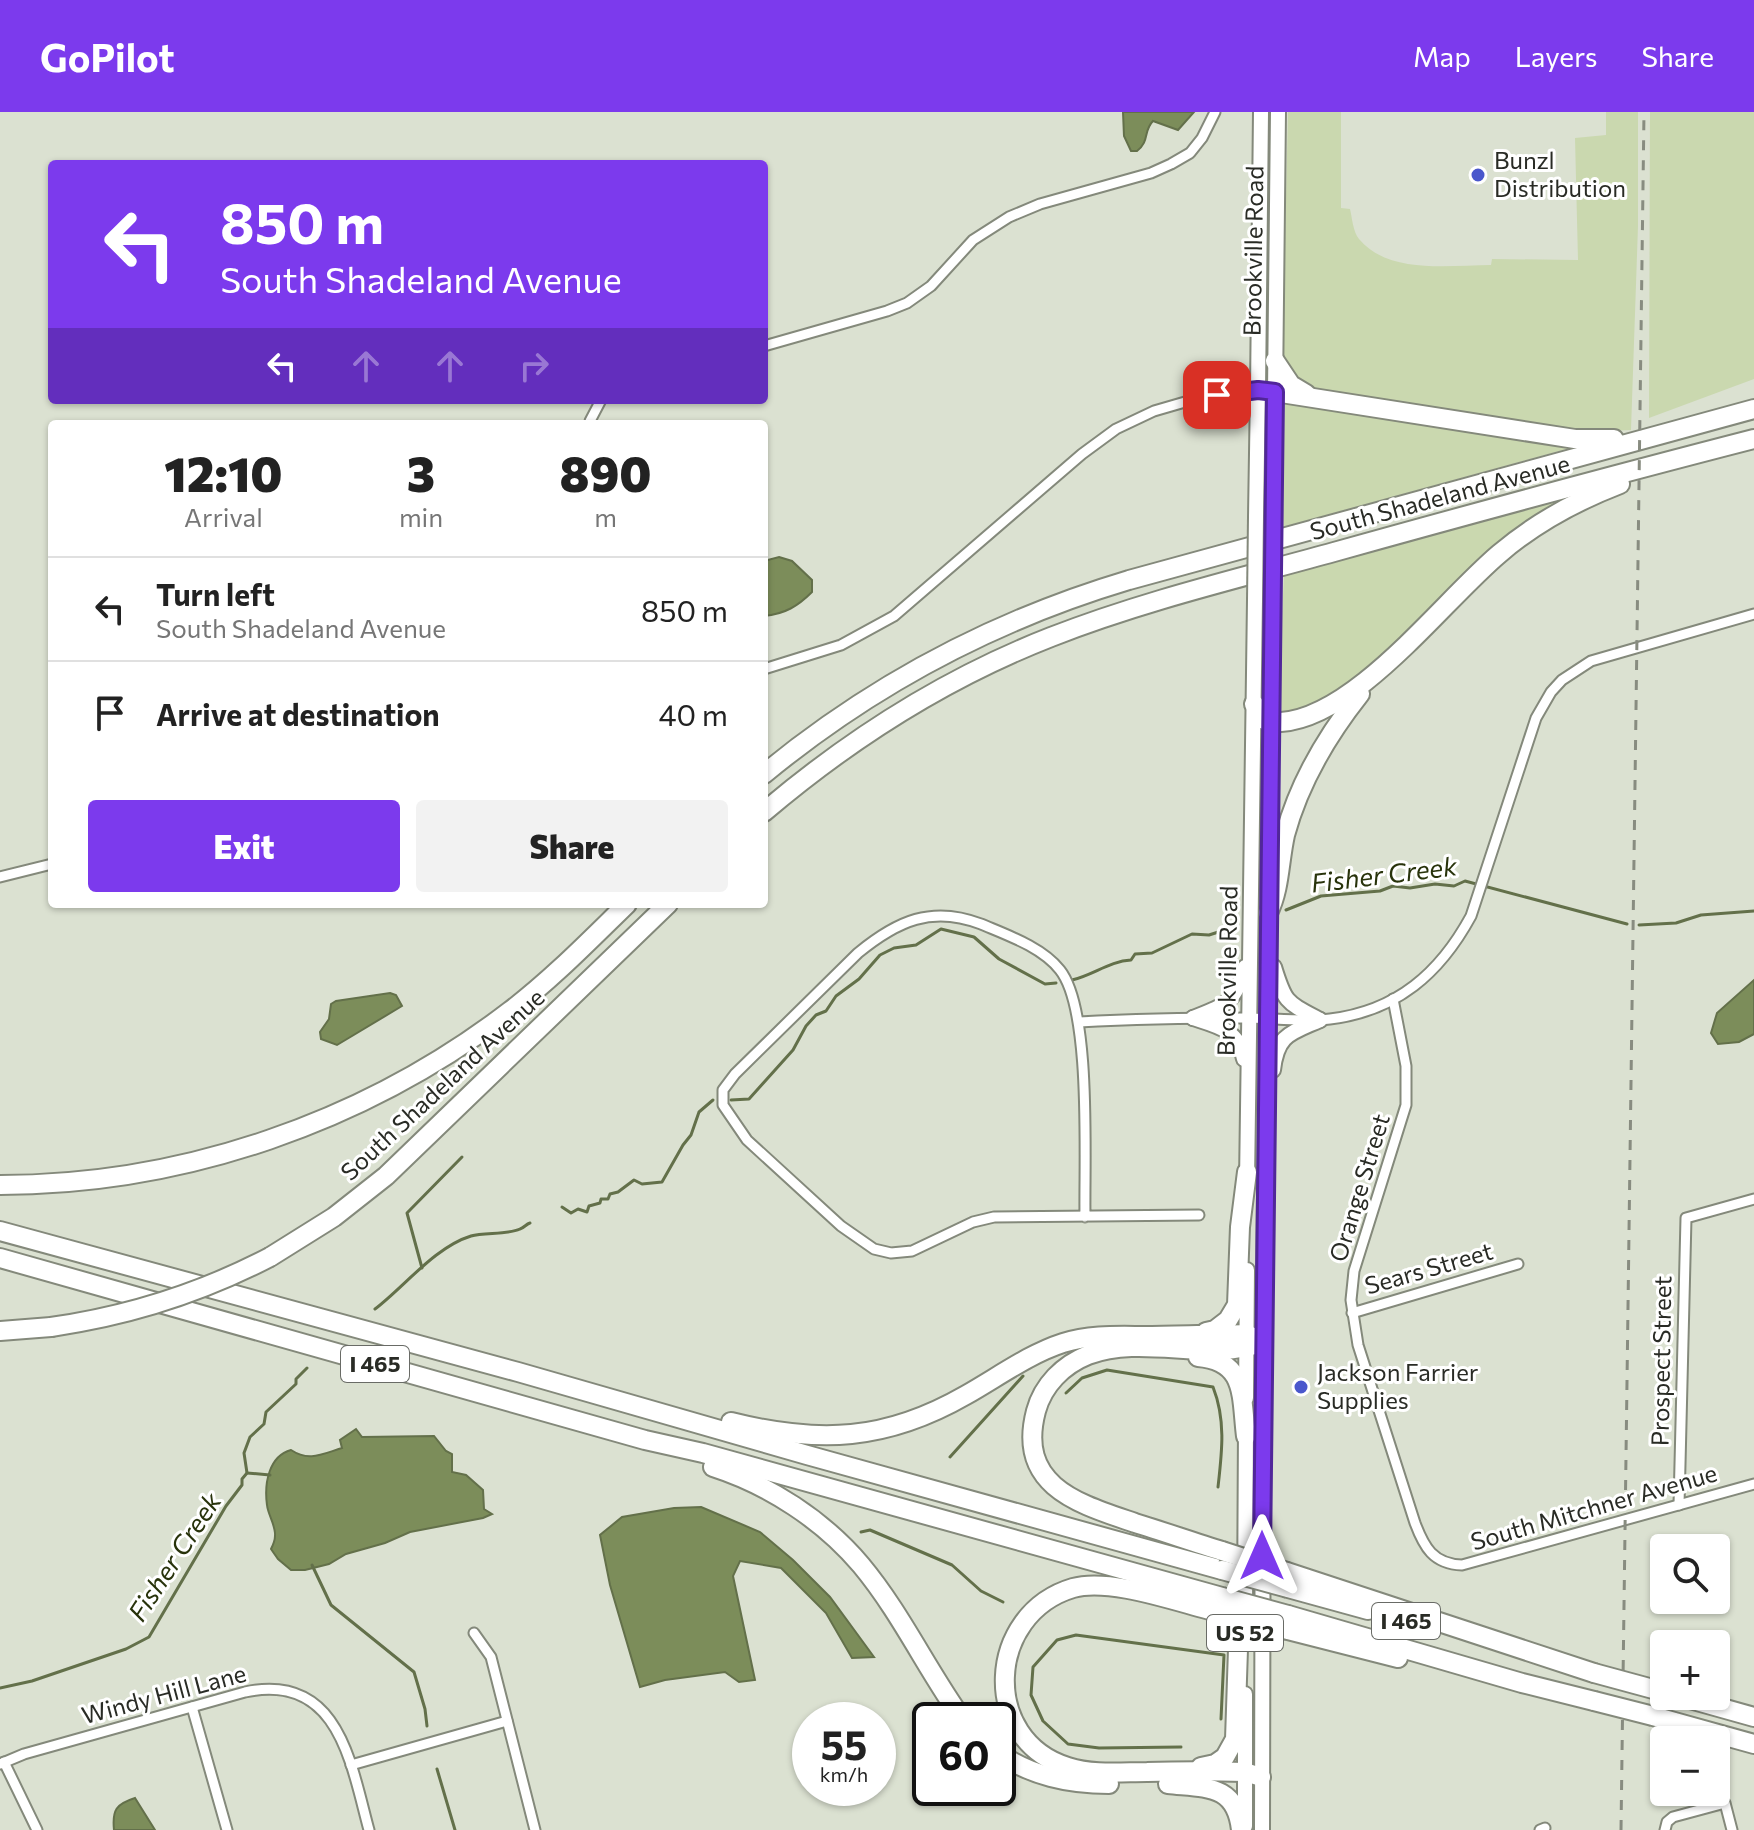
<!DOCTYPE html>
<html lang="en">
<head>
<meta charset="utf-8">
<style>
	:root { --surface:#fff; --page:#f2f2f2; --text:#222; --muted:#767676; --line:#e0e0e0; --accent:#7c3aed }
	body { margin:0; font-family:Commissioner,sans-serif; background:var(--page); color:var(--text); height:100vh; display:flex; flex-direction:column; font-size:30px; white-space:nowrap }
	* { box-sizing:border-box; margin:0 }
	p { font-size:26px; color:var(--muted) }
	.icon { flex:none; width:44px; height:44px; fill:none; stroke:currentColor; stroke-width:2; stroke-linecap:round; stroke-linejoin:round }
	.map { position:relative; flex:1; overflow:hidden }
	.side { position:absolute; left:48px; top:308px; width:720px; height:488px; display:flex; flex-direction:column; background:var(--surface); border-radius:8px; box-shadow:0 2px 6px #0004 }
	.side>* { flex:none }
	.banner { position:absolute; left:48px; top:48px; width:720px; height:244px; border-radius:8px; box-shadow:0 2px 6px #0004; background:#7c3aed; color:#fff; overflow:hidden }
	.controls { position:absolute; left:1650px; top:1422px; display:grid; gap:16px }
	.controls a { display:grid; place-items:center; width:80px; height:80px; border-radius:8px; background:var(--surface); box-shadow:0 2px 6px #0004; font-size:40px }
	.speed { position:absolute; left:792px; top:1590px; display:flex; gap:16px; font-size:40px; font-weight:700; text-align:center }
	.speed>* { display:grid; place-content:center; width:104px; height:104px; border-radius:50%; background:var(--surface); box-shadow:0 2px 6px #0004; line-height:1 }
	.speed small { font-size:20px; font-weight:400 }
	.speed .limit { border:4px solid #111; border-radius:12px; background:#fff; color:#111 }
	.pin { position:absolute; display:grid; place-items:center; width:68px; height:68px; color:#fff; margin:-34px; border-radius:16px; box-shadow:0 4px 12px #0006 }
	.me { position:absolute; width:88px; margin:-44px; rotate:0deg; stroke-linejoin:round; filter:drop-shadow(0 0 6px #0008) }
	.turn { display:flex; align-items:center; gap:28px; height:168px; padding:0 40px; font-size:36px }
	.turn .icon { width:104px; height:104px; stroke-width:2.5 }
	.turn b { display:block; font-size:56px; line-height:68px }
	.lanes { display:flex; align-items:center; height:76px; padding:0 40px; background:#0003; justify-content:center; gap:40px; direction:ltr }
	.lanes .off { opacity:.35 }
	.eta { display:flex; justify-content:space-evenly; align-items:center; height:136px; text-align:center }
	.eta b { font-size:48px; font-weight:800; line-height:56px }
	.button { display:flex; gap:16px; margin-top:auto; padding:16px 40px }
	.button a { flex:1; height:92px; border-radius:8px; background:var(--accent); color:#fff; font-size:32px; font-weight:800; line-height:92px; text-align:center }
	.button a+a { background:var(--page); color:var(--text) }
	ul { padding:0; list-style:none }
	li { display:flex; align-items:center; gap:24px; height:104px; padding:0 40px; border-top:2px solid var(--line) }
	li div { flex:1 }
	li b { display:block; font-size:30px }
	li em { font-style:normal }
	header { display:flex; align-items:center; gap:48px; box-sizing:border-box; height:112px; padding:0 40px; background:var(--accent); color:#fff }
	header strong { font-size:38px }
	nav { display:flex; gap:44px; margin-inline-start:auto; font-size:28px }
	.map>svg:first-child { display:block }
</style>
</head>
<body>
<header>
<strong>GoPilot</strong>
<nav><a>Map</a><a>Layers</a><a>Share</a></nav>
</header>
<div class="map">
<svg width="1754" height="1718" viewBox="0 0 1754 1718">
	<rect width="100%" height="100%" fill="#dbe1d1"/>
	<g fill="#cad8af">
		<path d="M1288,0H1341V96L1350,97C1352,105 1353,120 1359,127C1389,163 1450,153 1491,153L1492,147L1578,148L1575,26L1606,23V0H1638V114L1631,318L1584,320L1314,279C1307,274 1297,270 1292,264C1274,242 1282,200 1282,174L1284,171Z"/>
		<path d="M1650,0H1754V267L1649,306Z"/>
		<path d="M1284,289L1581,333L1283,415Z"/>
		<path d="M1598,373L1585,380L1336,584L1288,602L1277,600L1284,464Z"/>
	</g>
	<g fill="#7c8d5a" stroke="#63704a" stroke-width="2">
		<path d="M1123,0H1194L1178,18L1153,9C1143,19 1150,29 1137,39H1131L1124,24Z"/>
		<path d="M779,445L792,449L812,468V480C798,494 785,502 764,504V449Z"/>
		<path d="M1754,868V922L1739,930L1718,932L1711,921L1717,901Z"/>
		<path d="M390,881L396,883L402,894L337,933L321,927L320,920L329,907L331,892L336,889Z"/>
		<path d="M356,1317L362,1325L434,1324L446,1339L452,1342V1360L466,1363L483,1378L484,1397L492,1402L483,1406L410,1420L385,1431L346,1442L329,1452L305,1458H291L278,1447L271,1437C273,1433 275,1429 275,1424C276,1414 268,1403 267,1393C264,1371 269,1344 291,1338C309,1350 322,1342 342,1336L340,1328Z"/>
		<path d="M701,1395L760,1420L793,1448L830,1485L874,1545L852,1546L826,1501L781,1456L740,1449L733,1464L755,1568L739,1570L725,1560L665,1568L640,1575L610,1473L600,1423L622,1405L674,1396Z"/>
		<path d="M135,1686L155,1718H114C112,1698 116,1692 135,1686Z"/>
	</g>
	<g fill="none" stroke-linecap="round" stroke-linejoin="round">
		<g stroke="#63704a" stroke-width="3">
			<path d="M1286,798L1321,784L1380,779L1393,774L1410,776L1435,772L1454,774L1465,769L1627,812"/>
			<path d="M1639,813L1676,811L1701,803L1754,799"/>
			<path d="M1072,868C1093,863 1110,849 1131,848L1135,842L1152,841L1192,822L1209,823L1234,815"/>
			<path d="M731,988L749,987L793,938L806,914L816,903L826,899L836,884L859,867L880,843L894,836L916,833L941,817L974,825L999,847L1045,872L1056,871"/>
			<path d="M562,1095L571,1101L578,1097L587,1100L589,1094L600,1091L601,1087H608L610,1082L618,1080L634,1068L642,1072L662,1070L683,1033L691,1023L699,1000L713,988"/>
			<path d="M422,1156L407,1101L462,1045"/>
			<path d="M375,1197C404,1175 435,1135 471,1124C484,1120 507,1123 520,1117C524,1116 526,1112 530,1111"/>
			<path d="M1066,1281L1082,1266L1107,1258L1213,1275C1226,1308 1222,1340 1218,1375"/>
			<path d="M950,1345L1023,1264"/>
			<path d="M247,1361L270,1363"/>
			<path d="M861,1420L870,1418L952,1453L981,1479L1003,1490"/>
			<path d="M312,1453L331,1493L414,1560L425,1597L427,1614"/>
			<path d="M0,1576L32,1569L126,1537L149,1525L226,1394L242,1373V1367L247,1361L244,1341L250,1325L264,1312L266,1300L296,1272V1267L307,1256"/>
			<path d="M1181,1635L1099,1636L1068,1632L1043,1609L1031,1583L1033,1555L1057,1528L1076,1523L1224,1543L1221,1607"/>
			<path d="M437,1657L455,1718"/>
		</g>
		<g stroke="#84897b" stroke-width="13">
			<g id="minor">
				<path d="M764,234L887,199L907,191L931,174L973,128L1009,105L1040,92L1151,61L1171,52L1190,41L1202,26L1215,0"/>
				<path d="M590,309L601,288"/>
				<path d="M764,557L841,533L894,504L1082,342L1116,317L1154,299L1185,290L1258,278"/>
				<path d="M0,765L52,752"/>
				<path d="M1393,887L1406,954V993L1354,1159L1351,1188L1358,1233L1415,1411C1424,1435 1433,1452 1462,1453L1754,1372"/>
				<path d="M1079,910C1134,907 1189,906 1244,906C1272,906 1302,910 1330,907C1397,899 1440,861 1471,804L1536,606L1551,580L1562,568L1591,549L1754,502"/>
				<path d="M1085,1105C1084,1050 1092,898 1060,858C1042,835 1007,823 981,812C932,793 897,809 858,841L735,962L723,978V993L747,1028L841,1114L874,1137L891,1141L912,1139L973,1110L994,1105L1199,1103"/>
				<path d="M1352,1201L1518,1152"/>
				<path d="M1679,1393L1686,1106L1754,1087"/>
				<path d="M474,1521L491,1545L535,1718"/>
				<path d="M192,1595L227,1718"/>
				<path d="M4,1650L37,1718"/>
				<path d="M0,1652L24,1642L245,1580C339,1560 351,1652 369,1718"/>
				<path d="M351,1653L507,1609"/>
				<path d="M1540,1718L1545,1716"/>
				<path d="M1665,1718L1667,1710L1673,1705L1725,1691L1732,1718"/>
			</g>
		</g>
		<g stroke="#84897b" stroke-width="18">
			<g id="secondary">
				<path d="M1258,278L1261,0"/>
				<path d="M1275,280L1278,0"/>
			</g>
		</g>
		<g stroke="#84897b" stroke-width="18">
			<g id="primary">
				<path d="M1256,405L1258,278L1275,280L1273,401"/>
				<path d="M1274,855C1285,891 1286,890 1320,908"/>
				<path d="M1193,906C1226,893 1235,891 1245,855"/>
				<path d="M1193,906C1218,914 1239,918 1244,947"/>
				<path d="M1273,958C1277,922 1291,921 1320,908"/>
				<path d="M1247,1070L1255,488"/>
				<path d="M1246,1286L1247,1158"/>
				<path d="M1245,1498L1246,1314"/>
				<path d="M1245,1582V1714"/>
				<path d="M1262,1718L1263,1230L1273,483"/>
			</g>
		</g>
		<g stroke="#84897b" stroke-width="22">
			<g id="motorway">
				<path d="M1275,249L1291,273L1306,282"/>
				<path d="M1275,280L1575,327H1614"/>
				<path d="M1254,592C1257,596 1259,604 1263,607C1268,611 1275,610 1281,610C1356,605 1442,490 1499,442C1535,411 1576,389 1620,372"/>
				<path d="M764,662C872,573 995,508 1129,468L1754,297"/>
				<path d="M764,700C850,627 946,566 1051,525C1143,489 1240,466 1334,440C1474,401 1614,363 1754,327"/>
				<path d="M1268,801C1280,777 1279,750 1285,723C1299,671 1326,625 1360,582"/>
				<path d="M0,1073C183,1073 365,1010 510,899C552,867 589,829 627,792"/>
				<path d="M0,1119L518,1260L807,1343L1222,1458"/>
				<path d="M270,1145L334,1105L386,1064L668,792"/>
				<path d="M0,1146L645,1328L703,1341L1222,1485"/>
				<path d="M0,1219L51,1215"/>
				<path d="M1206,1220L1215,1218L1228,1208L1237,1193L1240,1115L1247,1060"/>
				<path d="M1198,1245C1247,1249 1241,1285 1246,1324"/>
				<path d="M731,1310C819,1332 886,1329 966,1283C998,1265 1029,1242 1063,1231C1091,1222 1120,1224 1148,1224C1181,1223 1214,1223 1246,1222L1263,1230"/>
				<path d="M713,1355C769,1373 823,1408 861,1453C901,1501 927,1558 963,1608"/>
				<path d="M1222,1439C1193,1430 1164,1420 1135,1411C1080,1392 1016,1375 1036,1299C1043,1273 1063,1253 1088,1243C1144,1222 1209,1251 1263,1230"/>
				<path d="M1287,1460L1594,1561"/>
				<path d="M1288,1476L1368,1498"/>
				<path d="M1222,1501C1182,1492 1111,1465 1073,1476C986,1502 980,1628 1068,1655C1093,1663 1121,1660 1147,1660C1180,1659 1212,1659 1245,1660L1261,1665"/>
				<path d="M1288,1503L1522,1571L1594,1589"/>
				<path d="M1288,1518L1398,1546"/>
				<path d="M1679,1584L1754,1605"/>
				<path d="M1653,1604L1754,1632"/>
				<path d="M998,1641C1032,1664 1068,1672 1109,1672"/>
				<path d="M1201,1655L1215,1652L1225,1645L1235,1627L1238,1537L1245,1502"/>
				<path d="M1168,1672C1206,1676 1236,1672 1241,1718"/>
			</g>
		</g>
		<use href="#minor" stroke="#fff" stroke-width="9"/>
		<use href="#secondary" stroke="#fff" stroke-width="14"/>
		<use href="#primary" stroke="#fff" stroke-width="14"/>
		<use href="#motorway" stroke="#fff" stroke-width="18"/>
		<path stroke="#888c80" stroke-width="3" stroke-dasharray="10 10" stroke-linecap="butt" d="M1621,1718L1644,0"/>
		<g stroke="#84897b" stroke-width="18" stroke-linecap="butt">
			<g id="primary-bridge">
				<path d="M1273,483V401"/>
				<path d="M1255,488L1256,405"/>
			</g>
		</g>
		<g stroke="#84897b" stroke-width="22" stroke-linecap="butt">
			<g id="motorway-bridge">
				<path d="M51,1215C128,1204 201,1181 270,1145"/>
				<path d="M1222,1439L1287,1460"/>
				<path d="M1222,1458L1288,1476"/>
				<path d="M1222,1485L1288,1503"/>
				<path d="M1222,1501L1288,1518"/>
				<path d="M1594,1561L1653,1577"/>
				<path d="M1594,1589L1653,1604"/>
			</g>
		</g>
		<use href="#primary-bridge" stroke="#fff" stroke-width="14"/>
		<use href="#motorway-bridge" stroke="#fff" stroke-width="18"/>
	</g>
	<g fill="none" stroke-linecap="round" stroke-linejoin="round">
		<g stroke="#51269a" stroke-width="20">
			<path id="route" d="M1217,283L1258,278L1275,280L1262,1444"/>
		</g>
		<use href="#route" stroke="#7c3aed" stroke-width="14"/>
	</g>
	<g fill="#4a57cc" stroke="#fff" stroke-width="3">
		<circle cx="1478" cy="63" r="8"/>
		<circle cx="1301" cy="1275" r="8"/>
	</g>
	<g text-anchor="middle" stroke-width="6" stroke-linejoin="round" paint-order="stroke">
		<g fill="#fff" stroke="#696b66" stroke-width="2">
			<rect x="341" y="1234" width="68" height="36" rx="6"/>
			<rect x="1372" y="1491" width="68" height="36" rx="6"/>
			<rect x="1207" y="1503" width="76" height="36" rx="6"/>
		</g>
		<g font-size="22" font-weight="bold" fill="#292b25">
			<text x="375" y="1260">I 465</text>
			<text x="1406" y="1517">I 465</text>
			<text x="1245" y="1529">US 52</text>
		</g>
		<g font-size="24" fill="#292b25" stroke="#fff" text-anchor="start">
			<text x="1494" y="57">Bunzl<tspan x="1494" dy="28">Distribution</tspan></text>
			<text x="1317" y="1269">Jackson Farrier<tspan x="1317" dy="28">Supplies</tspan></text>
		</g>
		<g font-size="24" fill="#292b25" stroke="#fff">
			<text transform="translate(1254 139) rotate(-89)" y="8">Brookville Road</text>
			<text transform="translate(1440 386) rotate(-15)" y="8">South Shadeland Avenue</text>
			<text transform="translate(1228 859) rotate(-89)" y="8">Brookville Road</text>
			<text transform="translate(443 973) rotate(-43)" y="8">South Shadeland Avenue</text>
			<text transform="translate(1360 1076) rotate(-73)" y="8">Orange Street</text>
			<text transform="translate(1429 1157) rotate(-16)" y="8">Sears Street</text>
			<text transform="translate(1662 1249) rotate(-89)" y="8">Prospect Street</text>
			<text transform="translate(1594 1396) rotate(-16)" y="8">South Mitchner Avenue</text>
			<text transform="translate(164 1583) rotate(-15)" y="8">Windy Hill Lane</text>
		</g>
		<g font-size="26" font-style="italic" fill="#28330b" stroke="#fff">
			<text transform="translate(1384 763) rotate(-7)" y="9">Fisher Creek</text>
			<text transform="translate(175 1445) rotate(-57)" y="9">Fisher Creek</text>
		</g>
	</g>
</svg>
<div class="controls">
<a><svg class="icon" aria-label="search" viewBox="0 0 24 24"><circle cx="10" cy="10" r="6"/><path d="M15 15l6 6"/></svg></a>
<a>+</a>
<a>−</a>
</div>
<div class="speed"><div>55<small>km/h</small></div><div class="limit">60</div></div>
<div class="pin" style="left:1217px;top:283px;background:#d93025"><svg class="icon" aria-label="arrive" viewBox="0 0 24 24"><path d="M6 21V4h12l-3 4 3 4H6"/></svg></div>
<svg class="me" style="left:1262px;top:1444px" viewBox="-20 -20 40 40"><path d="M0-17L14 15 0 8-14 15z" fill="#7c3aed" stroke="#fff" stroke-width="4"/></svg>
<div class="banner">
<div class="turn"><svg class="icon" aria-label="left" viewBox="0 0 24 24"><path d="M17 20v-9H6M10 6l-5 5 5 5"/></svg><div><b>850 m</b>South Shadeland Avenue</div></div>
<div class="lanes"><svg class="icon" aria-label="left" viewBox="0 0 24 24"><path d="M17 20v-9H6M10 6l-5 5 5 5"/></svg><svg class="icon off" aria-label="ahead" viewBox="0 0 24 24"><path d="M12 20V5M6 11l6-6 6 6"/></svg><svg class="icon off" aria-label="ahead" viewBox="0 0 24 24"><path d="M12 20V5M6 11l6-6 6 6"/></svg><svg class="icon off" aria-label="right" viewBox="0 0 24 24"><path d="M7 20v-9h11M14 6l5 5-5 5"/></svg></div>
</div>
<section class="side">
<div class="eta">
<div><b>12:10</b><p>Arrival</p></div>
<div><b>3</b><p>min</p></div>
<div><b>890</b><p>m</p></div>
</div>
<ul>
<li><svg class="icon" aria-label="left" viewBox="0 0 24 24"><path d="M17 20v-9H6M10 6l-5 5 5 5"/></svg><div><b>Turn left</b><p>South Shadeland Avenue</p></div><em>850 m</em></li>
<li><svg class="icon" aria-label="arrive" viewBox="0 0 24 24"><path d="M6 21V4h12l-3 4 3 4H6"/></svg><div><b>Arrive at destination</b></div><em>40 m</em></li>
</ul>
<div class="button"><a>Exit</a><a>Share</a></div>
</section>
</div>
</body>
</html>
